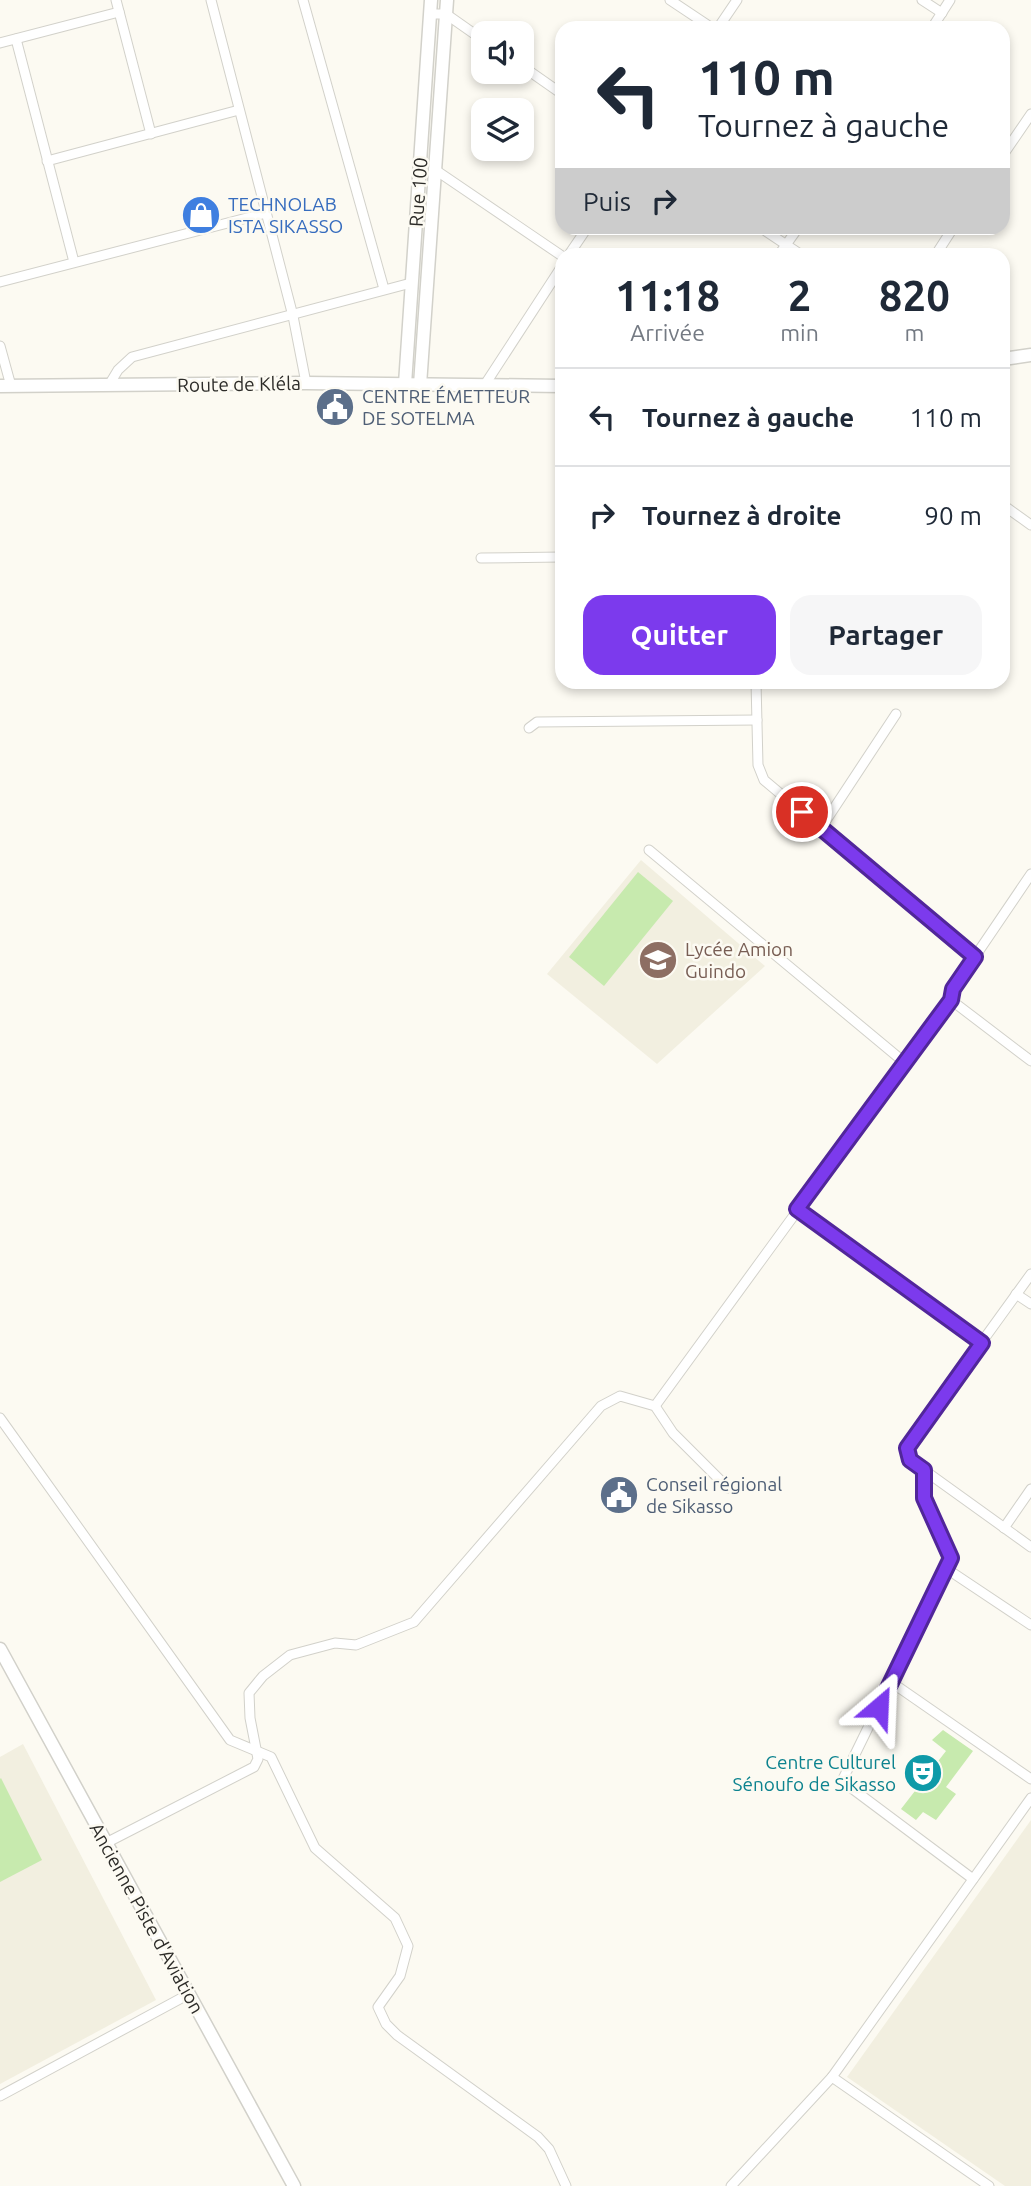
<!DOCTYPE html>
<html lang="fr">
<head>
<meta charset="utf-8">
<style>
	:root { --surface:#fff; --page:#f6f6f7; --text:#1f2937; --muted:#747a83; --line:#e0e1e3; --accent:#7c3aed }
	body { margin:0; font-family:Ubuntu,sans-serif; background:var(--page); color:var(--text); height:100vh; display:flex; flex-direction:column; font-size:26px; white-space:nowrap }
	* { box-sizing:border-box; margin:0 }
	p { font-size:23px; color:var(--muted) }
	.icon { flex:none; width:38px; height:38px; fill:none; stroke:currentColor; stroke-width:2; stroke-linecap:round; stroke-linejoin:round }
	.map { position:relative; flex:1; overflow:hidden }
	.details { position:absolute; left:555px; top:248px; width:455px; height:441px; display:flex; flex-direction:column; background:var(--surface); border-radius:21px; box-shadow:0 4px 10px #0003 }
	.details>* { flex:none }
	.top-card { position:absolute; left:555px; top:21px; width:455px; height:214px; border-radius:21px; box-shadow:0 4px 10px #0003; background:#fff; color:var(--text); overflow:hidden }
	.controls { position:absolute; left:471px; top:21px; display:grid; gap:14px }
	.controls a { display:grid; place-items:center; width:63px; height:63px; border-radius:14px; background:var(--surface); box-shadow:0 4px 10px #0003; font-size:35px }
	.pin { position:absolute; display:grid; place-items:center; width:60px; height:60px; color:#fff; margin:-30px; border:4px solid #fff; border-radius:50%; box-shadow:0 2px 7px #0007 }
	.me { position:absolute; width:77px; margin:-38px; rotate:26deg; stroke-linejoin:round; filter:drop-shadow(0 0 5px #0008) }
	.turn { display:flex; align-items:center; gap:24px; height:147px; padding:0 28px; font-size:32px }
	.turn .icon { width:91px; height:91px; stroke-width:2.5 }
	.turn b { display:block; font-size:49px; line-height:60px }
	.then { display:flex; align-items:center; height:66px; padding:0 28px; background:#0003; gap:14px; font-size:26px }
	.eta { display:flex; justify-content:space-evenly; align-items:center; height:119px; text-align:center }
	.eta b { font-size:42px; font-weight:700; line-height:49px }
	.action { display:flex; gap:14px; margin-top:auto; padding:14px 28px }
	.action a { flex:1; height:80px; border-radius:21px; background:var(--accent); color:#fff; font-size:28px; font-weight:700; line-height:80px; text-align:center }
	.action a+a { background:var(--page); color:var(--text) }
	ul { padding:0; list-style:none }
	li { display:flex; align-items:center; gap:21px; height:98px; padding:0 28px; border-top:2px solid var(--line) }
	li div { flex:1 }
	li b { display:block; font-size:26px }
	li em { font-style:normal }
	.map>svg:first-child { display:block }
</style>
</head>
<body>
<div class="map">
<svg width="1031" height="2186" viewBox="0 0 1031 2186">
	<rect width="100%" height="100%" fill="#fcfaf2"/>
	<g fill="#f2efe0">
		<path d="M641,860L765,966L657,1064L547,974Z"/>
		<path d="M23,1744L156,2000L0,2084V1757Z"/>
		<path d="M1031,1820V2186H1005L847,2077Z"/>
	</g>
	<g fill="#c7eaae">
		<path d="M638,872L673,901L604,986L569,957Z"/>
		<path d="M943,1730L973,1751L946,1787L956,1794L936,1820L923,1812L916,1820L901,1809L946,1751L932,1740Z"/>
		<path d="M1,1778L42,1860L0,1882V1779Z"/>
	</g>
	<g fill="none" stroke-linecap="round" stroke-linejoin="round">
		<g stroke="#d2d1ca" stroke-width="11">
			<g id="minor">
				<path d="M116,0L151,134"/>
				<path d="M211,0L293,316L306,383"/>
				<path d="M303,0L384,289"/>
				<path d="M670,0L712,28"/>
				<path d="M922,0L942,13"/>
				<path d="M430,14H446L483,40"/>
				<path d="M718,28L737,0"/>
				<path d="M932,28L950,0"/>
				<path d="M16,39L74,262"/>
				<path d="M0,43L119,12"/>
				<path d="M522,66L562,94"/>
				<path d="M1003,155L1031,114"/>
				<path d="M47,161L239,110"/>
				<path d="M434,169L562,256"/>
				<path d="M761,228L803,256"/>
				<path d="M568,256L587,228"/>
				<path d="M778,256L798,228"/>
				<path d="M935,256L953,228"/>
				<path d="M0,282L266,213"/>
				<path d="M0,346L11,386"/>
				<path d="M109,385L118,370L132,357L411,283"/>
				<path d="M484,386L562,266"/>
				<path d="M1003,505L1031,525"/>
				<path d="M481,558L562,557"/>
				<path d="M756,682L758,765L764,780L974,957"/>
				<path d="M529,728L537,722L757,720"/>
				<path d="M821,828L896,714"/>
				<path d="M649,850L904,1062"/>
				<path d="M951,1000L1031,1061"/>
				<path d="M797,1209L982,1343"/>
				<path d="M1031,1274L908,1444L906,1452L910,1460L1031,1547"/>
				<path d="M1016,1294L1031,1304"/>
				<path d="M655,1406L951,1000L953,989L1031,874"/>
				<path d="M0,1418L230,1740L271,1757L315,1848L395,1918L408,1946L400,1976L378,2007L386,2024L397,2035L538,2137L549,2149L566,2186"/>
				<path d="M924,1470C924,1493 927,1512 939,1532C944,1542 949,1547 951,1558L842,1781L973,1879"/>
				<path d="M1004,1528L1031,1489"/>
				<path d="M947,1569L1031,1625"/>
				<path d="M891,1682L1031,1779"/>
				<path d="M106,1843L254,1767L258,1759L250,1718L249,1693L263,1676L290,1655L335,1643L356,1645L414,1622L601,1406L620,1396L655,1406L673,1433L728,1488"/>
				<path d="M832,2077L989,2186"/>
				<path d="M0,2096L189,1994"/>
				<path d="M731,2186L832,2077L1031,1798"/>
			</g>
		</g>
		<g stroke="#d2d1ca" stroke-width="15">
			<g id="tertiary">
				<path d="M405,384L431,0"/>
				<path d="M420,385L447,0"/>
				<path d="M0,1649L294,2186"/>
			</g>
		</g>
		<g stroke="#d2d1ca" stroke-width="15">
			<g id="secondary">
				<path d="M1003,359L1031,355"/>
				<path d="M0,386L306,383L562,386"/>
			</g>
		</g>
		<use href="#minor" stroke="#fff" stroke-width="9"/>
		<use href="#tertiary" stroke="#fff" stroke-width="12"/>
		<use href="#secondary" stroke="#fff" stroke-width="12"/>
	</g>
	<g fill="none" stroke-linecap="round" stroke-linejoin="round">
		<g stroke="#51269a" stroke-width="18">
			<path id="route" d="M802,812L975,957L953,989L951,1000L797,1209L982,1343L907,1448L910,1460L924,1470V1498L951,1558L879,1707"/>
		</g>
		<use href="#route" stroke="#7c3aed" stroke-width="12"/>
	</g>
	<defs>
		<g id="shop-disc" transform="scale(2.0125)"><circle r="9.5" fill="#3f7fe0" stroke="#fcfaf2"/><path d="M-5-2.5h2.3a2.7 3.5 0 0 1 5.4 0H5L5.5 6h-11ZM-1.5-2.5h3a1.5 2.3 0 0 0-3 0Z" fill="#fff"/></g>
		<g id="civic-disc" transform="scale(2.0125)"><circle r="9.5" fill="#5c6f8a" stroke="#fcfaf2"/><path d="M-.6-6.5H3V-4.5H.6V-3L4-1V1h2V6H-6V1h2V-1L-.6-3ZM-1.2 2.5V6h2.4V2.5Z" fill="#fff"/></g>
		<g id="school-disc" transform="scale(2.0125)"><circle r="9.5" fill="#8d6e63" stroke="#fcfaf2"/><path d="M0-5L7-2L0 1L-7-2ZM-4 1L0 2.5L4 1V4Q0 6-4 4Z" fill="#fff"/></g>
		<g id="theatre-disc" transform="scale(2.0125)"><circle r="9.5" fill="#0f9aa8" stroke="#fcfaf2"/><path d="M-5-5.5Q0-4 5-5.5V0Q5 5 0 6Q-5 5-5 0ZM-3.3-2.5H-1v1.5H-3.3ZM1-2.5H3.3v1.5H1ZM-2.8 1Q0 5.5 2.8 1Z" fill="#fff"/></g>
	</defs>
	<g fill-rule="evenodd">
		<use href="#shop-disc" x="201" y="215"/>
		<use href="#civic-disc" x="335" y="407"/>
		<use href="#school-disc" x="658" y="960"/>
		<use href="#civic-disc" x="619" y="1495"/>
		<use href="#theatre-disc" x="923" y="1773"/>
	</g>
	<g text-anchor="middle" stroke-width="5" stroke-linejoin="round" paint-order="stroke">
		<g font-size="19" fill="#2d2c29" stroke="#fcfaf2">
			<text transform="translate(418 192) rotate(-86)" y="7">Rue 100</text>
			<text transform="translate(239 384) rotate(-1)" y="7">Route de Kléla</text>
			<text transform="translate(147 1918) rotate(61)" y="7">Ancienne Piste d'Aviation</text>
		</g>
		<g font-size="19" fill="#366cbe" stroke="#fcfaf2" text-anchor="start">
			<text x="228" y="211">TECHNOLAB<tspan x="228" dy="22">ISTA SIKASSO</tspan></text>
		</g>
		<g font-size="19" fill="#4e5e75" stroke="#fcfaf2" text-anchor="start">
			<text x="362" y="403">CENTRE ÉMETTEUR<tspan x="362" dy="22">DE SOTELMA</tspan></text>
			<text x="646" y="1491">Conseil régional<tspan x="646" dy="22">de Sikasso</tspan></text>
		</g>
		<g font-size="19" fill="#785e54" stroke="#fcfaf2" text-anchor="start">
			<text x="685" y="956">Lycée Amion<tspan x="685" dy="22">Guindo</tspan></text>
		</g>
		<g font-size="19" fill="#0d838f" stroke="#fcfaf2" text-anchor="end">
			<text x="896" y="1769">Centre Culturel<tspan x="896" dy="22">Sénoufo de Sikasso</tspan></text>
		</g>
	</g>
</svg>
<div class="controls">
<a><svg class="icon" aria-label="sound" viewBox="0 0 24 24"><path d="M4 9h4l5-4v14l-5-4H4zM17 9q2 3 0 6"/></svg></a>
<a><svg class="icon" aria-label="layers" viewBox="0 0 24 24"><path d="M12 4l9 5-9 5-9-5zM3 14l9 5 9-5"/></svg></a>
</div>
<div class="pin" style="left:802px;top:812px;background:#d93025"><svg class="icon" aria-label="arrive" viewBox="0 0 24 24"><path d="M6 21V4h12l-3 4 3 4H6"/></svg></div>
<svg class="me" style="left:879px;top:1707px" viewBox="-20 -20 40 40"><path d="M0-17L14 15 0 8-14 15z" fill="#7c3aed" stroke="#fff" stroke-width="4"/></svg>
<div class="top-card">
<div class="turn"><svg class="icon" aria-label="left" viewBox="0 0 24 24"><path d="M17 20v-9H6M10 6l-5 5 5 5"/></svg><div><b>110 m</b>Tournez à gauche</div></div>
<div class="then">Puis<svg class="icon" aria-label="right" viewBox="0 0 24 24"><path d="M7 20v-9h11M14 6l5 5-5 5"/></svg></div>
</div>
<section class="details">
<div class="eta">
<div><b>11:18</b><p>Arrivée</p></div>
<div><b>2</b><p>min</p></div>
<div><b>820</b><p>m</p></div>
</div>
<ul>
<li><svg class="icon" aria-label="left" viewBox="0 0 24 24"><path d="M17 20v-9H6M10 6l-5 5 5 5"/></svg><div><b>Tournez à gauche</b></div><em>110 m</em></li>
<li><svg class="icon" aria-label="right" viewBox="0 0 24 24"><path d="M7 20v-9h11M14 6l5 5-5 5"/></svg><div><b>Tournez à droite</b></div><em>90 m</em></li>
</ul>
<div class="action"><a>Quitter</a><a>Partager</a></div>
</section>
</div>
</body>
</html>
